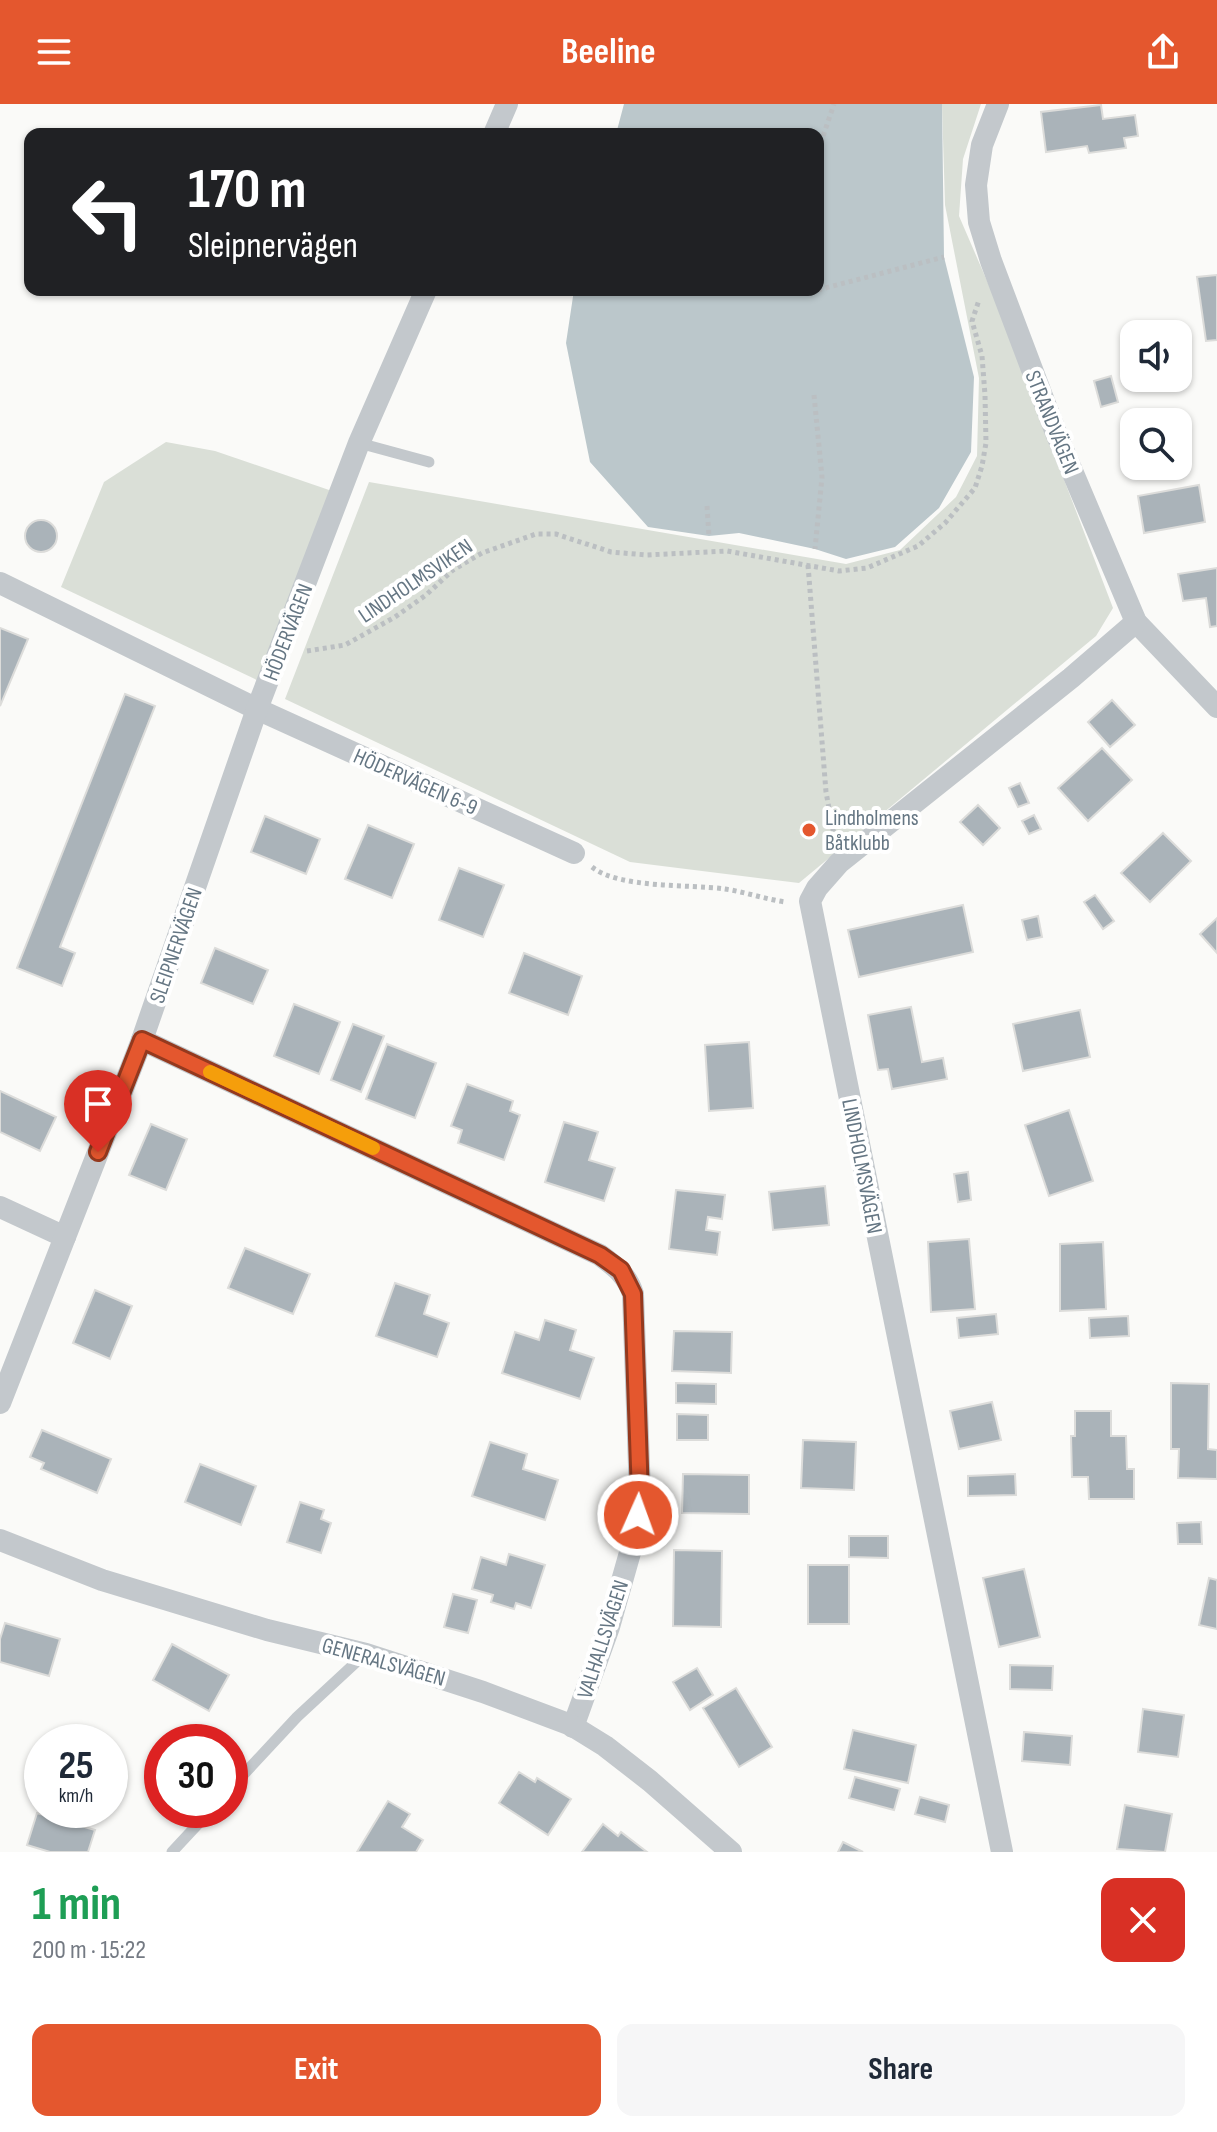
<!DOCTYPE html>
<html lang="en">
<head>
<meta charset="utf-8">
<style>
	:root { --surface:#fff; --page:#f6f6f7; --text:#1f2937; --muted:#747a83; --accent:#e4572e }
	body { margin:0; font-family:"Sofia Sans Condensed",sans-serif; background:var(--page); color:var(--text); height:100vh; display:flex; flex-direction:column; font-size:30px; white-space:nowrap }
	* { box-sizing:border-box; margin:0 }
	p { font-size:26px; color:var(--muted) }
	.icon { flex:none; width:44px; height:44px; fill:none; stroke:currentColor; stroke-width:2; stroke-linecap:round; stroke-linejoin:round }
	.map { position:relative; height:1748px; overflow:hidden }
	.drawer { display:flex; flex-direction:column; background:var(--surface); flex:1 }
	.drawer>* { flex:none }
	.banner { position:absolute; left:24px; top:24px; width:800px; height:168px; border-radius:16px; box-shadow:0 2px 6px #0004; background:#202124; color:#fff; overflow:hidden }
	.controls { position:absolute; left:1120px; top:216px; display:grid; gap:16px }
	.controls a { display:grid; place-items:center; width:72px; height:72px; border-radius:16px; background:var(--surface); box-shadow:0 2px 6px #0004; font-size:40px }
	.speed { position:absolute; left:24px; top:1620px; display:flex; gap:16px; font-size:40px; font-weight:700; text-align:center }
	.speed>* { display:grid; place-content:center; width:104px; height:104px; border-radius:50%; background:var(--surface); box-shadow:0 2px 6px #0004; line-height:1 }
	.speed small { font-size:20px; font-weight:400 }
	.speed .limit { border:12px solid #d22; background:#fff; color:#111 }
	.pin { position:absolute; display:grid; place-items:center; width:68px; height:68px; color:#fff; margin:-82px -34px; border-radius:50% 50% 50% 0; rotate:-45deg; box-shadow:0 0 8px #0007 }
	.pin .icon { rotate:45deg }
	.me { position:absolute; width:88px; margin:-44px; rotate:2deg; stroke-linejoin:round; filter:drop-shadow(0 0 6px #0008) }
	.turn { display:flex; align-items:center; gap:28px; height:168px; padding:0 32px; font-size:36px }
	.turn .icon { width:104px; height:104px; stroke-width:2.5 }
	.turn b { display:block; font-size:56px; line-height:68px }
	.round { display:grid; place-items:center; flex:none; width:84px; height:84px; border-radius:16px; background:var(--page) }
	.overview { display:flex; align-items:center; justify-content:space-between; height:136px; padding:0 32px }
	h1 { font-size:48px; font-weight:700; line-height:60px; color:#1e9e55 }
	.button { display:flex; gap:16px; margin-top:auto; padding:16px 32px }
	.button a { flex:1; height:92px; border-radius:16px; background:var(--accent); color:#fff; font-size:32px; font-weight:700; line-height:92px; text-align:center }
	.button a+a { background:var(--page); color:var(--text) }
	header { display:flex; justify-content:space-between; align-items:center; height:104px; padding:0 32px; background:var(--accent); color:#fff; font-size:36px; font-weight:700 }
	.map>svg:first-child { display:block }
</style>
</head>
<body>
<header><svg class="icon" aria-label="menu" viewBox="0 0 24 24"><path d="M4 6h16M4 12h16M4 18h16"/></svg>Beeline<svg class="icon" aria-label="share" viewBox="0 0 24 24"><path d="M12 15V3M7 8l5-5 5 5M5 13v7h14v-7"/></svg></header>
<div class="map">
<svg width="1217" height="1748" viewBox="0 0 1217 1748">
	<rect width="100%" height="100%" fill="#fafaf8"/>
	<g fill="#dadfd7">
		<path d="M942,0H981L963,55L959,112L997,200L1113,504L1096,532L799,779L630,758L285,595L369,378L846,460L900,446L956,393L977,352L979,274L945,101Z"/>
		<path d="M166,338L215,347L332,387L259,577L61,483L104,378Z"/>
	</g>
	<path fill="#bbc7cb" d="M624,0H942L944,153L974,273L971,348L939,404L895,443L846,455L815,445L739,429L709,432L648,423L590,358L566,239L574,186H818V30H616Z"/>
	<g fill="#aab3b9" stroke="#dcdcda" stroke-width="2">
		<path d="M1101,1L1103,15L1135,11L1138,32L1124,34L1126,44L1089,49L1087,42L1046,48L1041,8Z"/>
		<path d="M1217,171V236L1206,237L1197,173Z"/>
		<path d="M1111,272L1118,298L1101,303L1094,277Z"/>
		<path d="M1199,381L1205,418L1144,429L1138,392Z"/>
		<circle cx="41" cy="432" r="16"/>
		<path d="M1217,464V522L1210,523L1206,494L1183,497L1178,470Z"/>
		<path d="M0,524L28,535L0,602Z"/>
		<path d="M125,590L155,602L60,843L75,849L62,882L17,864Z"/>
		<path d="M1112,596L1135,621L1110,643L1088,618Z"/>
		<path d="M1102,644L1132,676L1088,717L1058,684Z"/>
		<path d="M1020,679L1029,699L1018,703L1009,684Z"/>
		<path d="M978,701L1000,724L983,741L960,718Z"/>
		<path d="M1034,711L1041,725L1029,730L1022,717Z"/>
		<path d="M265,712L320,735L306,770L251,748Z"/>
		<path d="M368,721L414,740L392,794L345,775Z"/>
		<path d="M1163,729L1191,757L1150,798L1121,769Z"/>
		<path d="M459,764L504,781L483,833L439,816Z"/>
		<path d="M1095,791L1114,817L1103,825L1084,798Z"/>
		<path d="M963,801L973,848L859,873L848,826Z"/>
		<path d="M1038,812L1042,833L1027,836L1022,816Z"/>
		<path d="M1217,814V849L1200,830Z"/>
		<path d="M215,844L268,866L253,900L201,879Z"/>
		<path d="M524,849L582,872L568,911L509,889Z"/>
		<path d="M294,900L340,918L319,970L274,952Z"/>
		<path d="M911,903L922,958L943,954L947,975L892,985L888,965L878,966L868,911Z"/>
		<path d="M1080,906L1090,953L1023,967L1013,920Z"/>
		<path d="M353,920L384,932L361,988L331,976Z"/>
		<path d="M749,938L753,1004L709,1007L705,941Z"/>
		<path d="M387,940L436,959L415,1014L366,995Z"/>
		<path d="M467,980L513,997L510,1007L520,1011L504,1056L458,1039L462,1026L451,1022Z"/>
		<path d="M0,987L56,1013L40,1047L0,1028Z"/>
		<path d="M1069,1006L1093,1077L1049,1092L1025,1021Z"/>
		<path d="M564,1018L598,1028L589,1056L615,1064L604,1097L545,1078Z"/>
		<path d="M151,1020L187,1035L166,1086L129,1071Z"/>
		<path d="M968,1068L971,1096L958,1098L954,1070Z"/>
		<path d="M825,1082L829,1121L773,1126L769,1088Z"/>
		<path d="M676,1086L725,1091L722,1115L708,1113L706,1126L720,1128L717,1151L669,1145Z"/>
		<path d="M969,1135L975,1205L931,1208L928,1138Z"/>
		<path d="M1103,1138L1106,1205L1060,1207V1140Z"/>
		<path d="M245,1144L310,1170L293,1210L228,1184Z"/>
		<path d="M395,1179L430,1191L424,1210L449,1219L437,1253L376,1232Z"/>
		<path d="M95,1186L132,1202L110,1255L73,1239Z"/>
		<path d="M996,1210L998,1230L959,1234L957,1214Z"/>
		<path d="M1128,1212L1129,1232L1090,1234L1089,1214Z"/>
		<path d="M545,1216L576,1226L570,1246L594,1254L580,1295L502,1269L515,1228L539,1236Z"/>
		<path d="M674,1227L732,1228L731,1269L672,1267Z"/>
		<path d="M676,1279L716,1280V1300L676,1299Z"/>
		<path d="M1171,1279L1209,1280L1208,1345L1217,1346V1375L1178,1374L1179,1345H1171Z"/>
		<path d="M992,1298L1001,1336L959,1345L950,1307Z"/>
		<path d="M1075,1307H1111V1332H1126L1127,1365H1134V1395H1089L1088,1373H1072L1071,1332H1075Z"/>
		<path d="M677,1310L708,1311V1336H677Z"/>
		<path d="M42,1326L111,1355L97,1389L41,1365L44,1359L30,1353Z"/>
		<path d="M803,1336L856,1338L854,1386L801,1384Z"/>
		<path d="M490,1338L527,1350L523,1365L558,1376L545,1416L472,1392Z"/>
		<path d="M200,1360L256,1382L241,1421L185,1398Z"/>
		<path d="M683,1370L749,1371V1410L682,1409Z"/>
		<path d="M1015,1370L1016,1391L968,1392V1372Z"/>
		<path d="M300,1398L324,1406L321,1415L331,1419L321,1449L287,1438Z"/>
		<path d="M1201,1418L1202,1440H1178L1177,1419Z"/>
		<path d="M849,1432H888V1454L849,1453Z"/>
		<path d="M674,1446L722,1447L721,1523L673,1522Z"/>
		<path d="M509,1450L545,1461L531,1504L516,1499L514,1505L491,1498L493,1491L472,1485L481,1453L506,1461Z"/>
		<rect x="808" y="1461" width="41" height="59"/>
		<path d="M1024,1465L1040,1533L999,1543L983,1474Z"/>
		<path d="M1209,1474L1217,1476V1525L1199,1521Z"/>
		<path d="M453,1490L477,1496L468,1529L444,1523Z"/>
		<path d="M5,1519L60,1535L49,1572L0,1558V1535Z"/>
		<path d="M172,1540L229,1571L209,1607L153,1576Z"/>
		<path d="M1010,1561L1053,1562L1052,1586L1010,1585Z"/>
		<path d="M697,1564L713,1591L690,1606L673,1578Z"/>
		<path d="M736,1584L772,1643L739,1663L703,1604Z"/>
		<path d="M1143,1605L1184,1611L1178,1653L1138,1648Z"/>
		<path d="M853,1626L916,1641L908,1679L844,1665Z"/>
		<path d="M1024,1628L1072,1632L1070,1661L1022,1657Z"/>
		<path d="M519,1668L535,1678L537,1674L571,1695L548,1731L499,1699Z"/>
		<path d="M855,1673L900,1685L894,1706L849,1694Z"/>
		<path d="M920,1693L949,1701L945,1718L915,1710Z"/>
		<path d="M388,1697L410,1710L402,1723L423,1736L416,1748H357Z"/>
		<path d="M1125,1701L1172,1710L1165,1748L1117,1745Z"/>
		<path d="M37,1709L95,1726L88,1748H50L27,1741Z"/>
		<path d="M603,1720L618,1732L621,1728L647,1748H582Z"/>
		<path d="M843,1738L863,1748H838Z"/>
	</g>
	<g fill="none" stroke-linecap="round" stroke-linejoin="round">
		<g stroke="#bbbfc2" stroke-width="5" stroke-dasharray="4 4" stroke-linecap="butt">
			<path d="M818,47L834,0"/>
			<path d="M810,188L944,153"/>
			<path d="M814,291L822,373L815,445"/>
			<path d="M707,402L709,432"/>
			<path d="M808,461L826,688L834,731"/>
			<path d="M307,547L345,541L395,513L426,491L453,466L482,449L536,430H556L611,448L647,451L727,447L839,467L867,464L918,442L945,419L975,384L982,362L986,339L985,291L982,252L972,217L979,196"/>
			<path d="M592,763C620,785 689,780 725,785C745,788 765,795 785,798"/>
		</g>
		<g stroke="#c3c8cc" stroke-width="11">
			<path d="M359,339L429,358"/>
			<path d="M230,1685L297,1613L365,1550"/>
			<path d="M172,1748L211,1706"/>
		</g>
		<g stroke="#c3c8cc" stroke-width="22">
			<path d="M998,0L982,41L976,81L979,118L991,157L1056,329L1136,518L1217,603"/>
			<path d="M494,30L507,0"/>
			<path d="M0,479L257,605L574,749"/>
			<path d="M142,936L600,1151C616,1163 627,1171 633,1190L640,1391L635,1431L609,1523L573,1623"/>
			<path d="M0,1103L65,1133"/>
			<path d="M0,1299L142,936L257,605L359,339L426,186"/>
			<path d="M0,1436L102,1476L267,1526L366,1550L483,1588L571,1621L605,1642L650,1677L731,1748"/>
			<path d="M1002,1748L810,797L817,784L839,759L1071,574L1136,518"/>
		</g>
	</g>
	<g fill="none" stroke-linecap="round" stroke-linejoin="round">
		<g stroke="#94391e" stroke-width="20">
			<path id="route" d="M98,1048L142,936L600,1151L621,1166L633,1190L640,1391L638,1411"/>
		</g>
		<use href="#route" stroke="#e4572e" stroke-width="14"/>
		<path stroke="#f59e0b" stroke-width="14" d="M210,968L373,1044"/>
	</g>
	<circle fill="#e4572e" stroke="#fff" stroke-width="3" cx="809" cy="726" r="8"/>
	<g text-anchor="middle" stroke-width="8" stroke-linejoin="round" paint-order="stroke">
		<g font-size="22" fill="#657683" stroke="#fff">
			<text transform="translate(1053 318) rotate(68)" y="8">STRANDVÄGEN</text>
			<text transform="translate(415 476) rotate(-34)" y="8">LINDHOLMSVIKEN</text>
			<text transform="translate(287 528) rotate(-69)" y="8">HÖDERVÄGEN</text>
			<text transform="translate(416 677) rotate(24)" y="8">HÖDERVÄGEN 6-9</text>
			<text transform="translate(175 841) rotate(-71)" y="8">SLEIPNERVÄGEN</text>
			<text transform="translate(863 1062) rotate(79)" y="8">LINDHOLMSVÄGEN</text>
			<text transform="translate(602 1535) rotate(-72)" y="8">VALHALLSVÄGEN</text>
			<text transform="translate(384 1557) rotate(16)" y="8">GENERALSVÄGEN</text>
		</g>
		<g font-size="22" fill="#657683" stroke="#fff" text-anchor="start">
			<text x="825" y="721">Lindholmens<tspan x="825" dy="25">Båtklubb</tspan></text>
		</g>
	</g>
</svg>
<div class="controls">
<a><svg class="icon" aria-label="sound" viewBox="0 0 24 24"><path d="M4 9h4l5-4v14l-5-4H4zM17 9q2 3 0 6"/></svg></a>
<a><svg class="icon" aria-label="search" viewBox="0 0 24 24"><circle cx="10" cy="10" r="6"/><path d="M15 15l6 6"/></svg></a>
</div>
<div class="speed"><div>25<small>km/h</small></div><div class="limit">30</div></div>
<div class="pin" style="left:98px;top:1048px;background:#d93025"><svg class="icon" aria-label="arrive" viewBox="0 0 24 24"><path d="M6 21V4h12l-3 4 3 4H6"/></svg></div>
<svg class="me" style="left:638px;top:1411px" viewBox="-20 -20 40 40"><circle r="17" fill="#e4572e" stroke="#fff" stroke-width="3"/><path d="M0-11L8 9 0 5-8 9z" fill="#fff"/></svg>
<div class="banner">
<div class="turn"><svg class="icon" aria-label="left" viewBox="0 0 24 24"><path d="M17 20v-9H6M10 6l-5 5 5 5"/></svg><div><b>170 m</b>Sleipnervägen</div></div>
</div>
</div>
<section class="drawer">
<div class="overview"><div><h1>1 min</h1><p>200 m · 15:22</p></div><a class="round" style="background:#d93025;color:#fff"><svg class="icon" aria-label="close" viewBox="0 0 24 24"><path d="M6 6l12 12M18 6L6 18"/></svg></a></div>
<div class="button"><a>Exit</a><a>Share</a></div>
</section>
</body>
</html>
